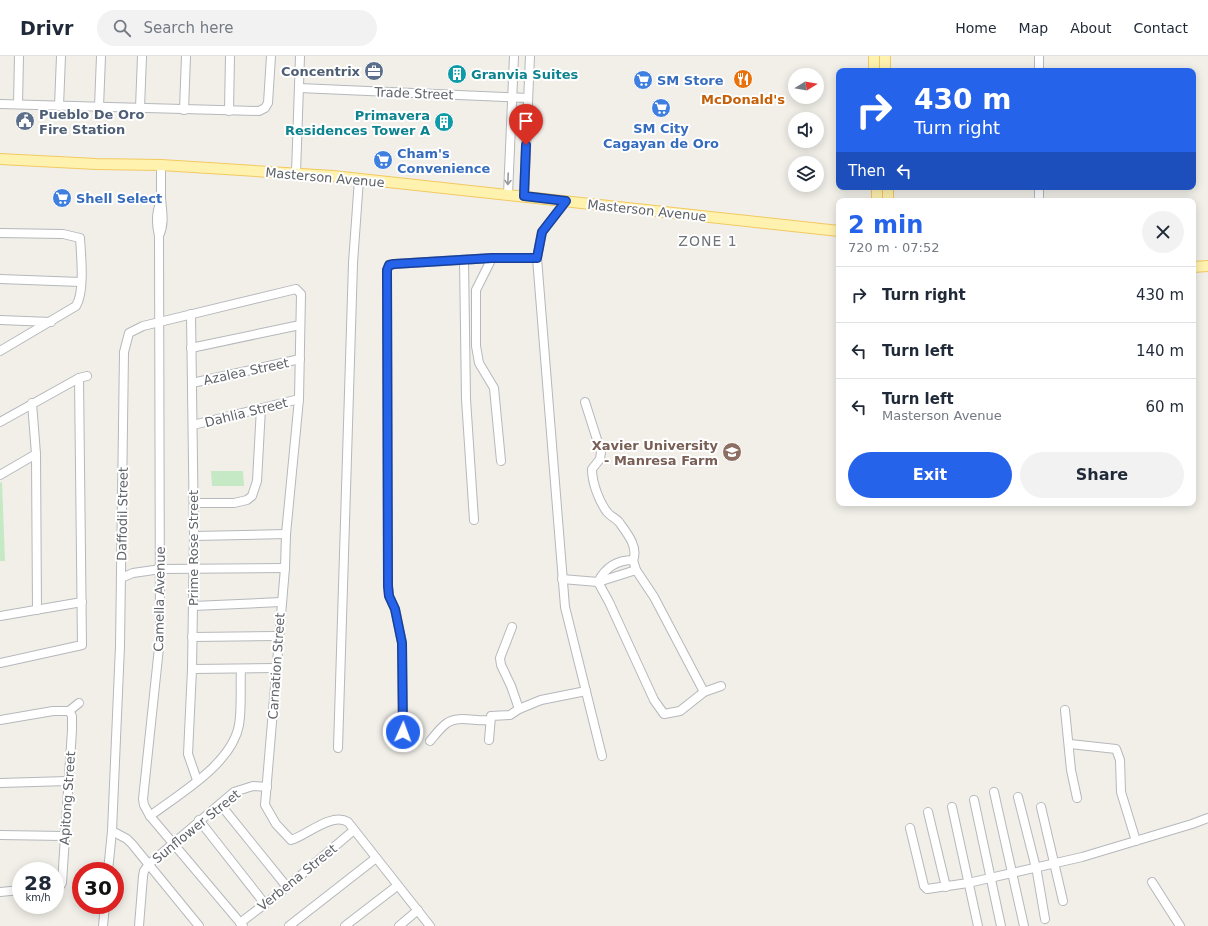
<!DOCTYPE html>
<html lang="en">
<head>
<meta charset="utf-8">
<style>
	:root { --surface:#fff; --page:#f2f2f3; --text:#1f2937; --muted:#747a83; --line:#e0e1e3; --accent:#2563eb }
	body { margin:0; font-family:"DejaVu Sans",sans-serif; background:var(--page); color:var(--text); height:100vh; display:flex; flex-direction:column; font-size:15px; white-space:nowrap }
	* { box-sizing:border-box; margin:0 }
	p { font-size:13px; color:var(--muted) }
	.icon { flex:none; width:22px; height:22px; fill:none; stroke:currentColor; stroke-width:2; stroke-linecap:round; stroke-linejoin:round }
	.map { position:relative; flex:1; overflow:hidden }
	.sheet { position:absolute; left:836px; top:142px; width:360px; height:308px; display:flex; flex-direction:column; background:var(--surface); border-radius:8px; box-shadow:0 2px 10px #0003 }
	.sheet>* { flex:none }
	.guide { position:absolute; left:836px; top:12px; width:360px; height:122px; border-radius:8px; box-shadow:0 2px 10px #0003; background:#2563eb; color:#fff; overflow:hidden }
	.needle { width:26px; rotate:79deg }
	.tools { position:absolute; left:788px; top:12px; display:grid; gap:8px }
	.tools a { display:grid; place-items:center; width:36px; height:36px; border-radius:50%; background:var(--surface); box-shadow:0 2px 10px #0003; font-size:20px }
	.speed { position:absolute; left:12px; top:806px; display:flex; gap:8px; font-size:20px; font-weight:700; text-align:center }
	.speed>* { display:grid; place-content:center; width:52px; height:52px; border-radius:50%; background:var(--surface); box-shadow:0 2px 10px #0003; line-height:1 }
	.speed small { font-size:10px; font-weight:400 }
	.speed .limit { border:6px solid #d22; background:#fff; color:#111 }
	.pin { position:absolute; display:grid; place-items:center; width:34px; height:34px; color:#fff; margin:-41px -17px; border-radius:50% 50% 50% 0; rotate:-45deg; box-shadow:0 0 4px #0007 }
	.pin .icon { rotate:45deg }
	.me { position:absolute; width:44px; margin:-22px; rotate:2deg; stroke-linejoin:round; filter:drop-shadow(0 0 3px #0008) }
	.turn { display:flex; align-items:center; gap:14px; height:84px; padding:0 12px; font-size:18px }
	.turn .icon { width:52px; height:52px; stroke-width:2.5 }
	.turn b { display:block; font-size:28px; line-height:34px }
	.then { display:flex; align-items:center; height:38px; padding:0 12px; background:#0003; gap:8px; font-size:15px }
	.round { display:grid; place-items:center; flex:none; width:42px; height:42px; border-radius:21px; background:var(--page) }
	.overview { display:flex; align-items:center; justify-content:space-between; height:68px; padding:0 12px }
	h1 { font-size:24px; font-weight:800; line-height:30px; color:var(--accent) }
	.button { display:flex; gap:8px; margin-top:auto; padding:8px 12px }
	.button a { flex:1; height:46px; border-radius:24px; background:var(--accent); color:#fff; font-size:16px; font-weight:800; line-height:46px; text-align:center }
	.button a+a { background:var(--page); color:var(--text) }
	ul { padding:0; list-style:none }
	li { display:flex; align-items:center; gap:12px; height:56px; padding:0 12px; border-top:1px solid var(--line) }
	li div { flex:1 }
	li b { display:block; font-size:15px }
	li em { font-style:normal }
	header { display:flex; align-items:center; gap:24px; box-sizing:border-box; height:56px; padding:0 20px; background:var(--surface); border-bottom:1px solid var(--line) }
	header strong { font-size:19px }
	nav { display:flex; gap:22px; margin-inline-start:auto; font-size:14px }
	.search { width:280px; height:36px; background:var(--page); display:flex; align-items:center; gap:10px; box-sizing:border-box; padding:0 14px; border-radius:22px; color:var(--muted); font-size:15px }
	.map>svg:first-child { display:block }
</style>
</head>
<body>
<header>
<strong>Drivr</strong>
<div class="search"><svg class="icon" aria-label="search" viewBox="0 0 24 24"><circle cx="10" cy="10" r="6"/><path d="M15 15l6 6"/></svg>Search here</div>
<nav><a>Home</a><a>Map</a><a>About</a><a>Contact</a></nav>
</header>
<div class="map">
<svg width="1208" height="870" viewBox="0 0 1208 870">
	<rect width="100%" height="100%" fill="#f1efe8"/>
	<g fill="#c5e8c5">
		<path d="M211,415H243L244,430H212Z"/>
		<path d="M2,426L5,505H0V427Z"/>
	</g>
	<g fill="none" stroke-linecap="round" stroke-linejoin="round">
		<g stroke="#b5b8bc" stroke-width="10">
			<g id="minor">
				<path d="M1039,0V15"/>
				<path d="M299,32L528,42"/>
				<path d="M0,48L259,55L265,52L268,47L271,0"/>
				<path d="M18,48L19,0"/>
				<path d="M59,50L61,0"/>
				<path d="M99,51L101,0"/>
				<path d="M140,52L142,0"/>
				<path d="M184,54L186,0"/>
				<path d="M229,55L230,0"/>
				<path d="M296,117L300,0"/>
				<path d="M1039,131V145"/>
				<path d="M508,138L514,0"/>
				<path d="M524,140L530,0"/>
				<path d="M161,145C156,156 156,168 159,180L160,582L143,743L144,749L150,760L243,870"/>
				<path d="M566,145L542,176L537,202L565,551L602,700"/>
				<path d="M0,177L63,178L80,182C81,199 85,236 76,250L0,295"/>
				<path d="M159,180C165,167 162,156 161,142C161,131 161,120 161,109"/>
				<path d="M492,202L476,234V290L479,307L494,332L501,405"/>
				<path d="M464,204L466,343L474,464"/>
				<path d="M0,223L81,226"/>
				<path d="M191,258L194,480L192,613L188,698L197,724"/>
				<path d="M0,264L51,266"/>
				<path d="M191,292L300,269"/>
				<path d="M192,327L300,303"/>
				<path d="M585,346L601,396L600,403L592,413C592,427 599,445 607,456C611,461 616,462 619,466C626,476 639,491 633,504"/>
				<path d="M32,347L36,398L37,554"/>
				<path d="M0,366L79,322L87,320"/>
				<path d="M193,369L299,343"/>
				<path d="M0,419L36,398"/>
				<path d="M194,447H234L247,444L252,440L257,425L261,352"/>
				<path d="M194,480L286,478"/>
				<path d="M121,522L133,517L161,513L285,512"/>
				<path d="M562,523L598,526L609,546L654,644L664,658L680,655L704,636L721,630"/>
				<path d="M598,526C605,512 617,504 633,504L636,514L654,541L704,636"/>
				<path d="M598,526L636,514"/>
				<path d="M193,550L281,546"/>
				<path d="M0,560L82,546"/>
				<path d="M512,571L500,602L501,609L511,630L519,653"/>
				<path d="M192,581L278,580"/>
				<path d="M0,607L82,589L79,322"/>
				<path d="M192,613L276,612"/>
				<path d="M1065,654L1071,714L1077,742"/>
				<path d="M0,664L53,655H69L79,647"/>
				<path d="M403,676L402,587L395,553L389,540L388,530L387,214L389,209L394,208L492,202H537"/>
				<path d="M489,684L491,660L510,659L519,653L541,644L586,635"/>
				<path d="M430,685C435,679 441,671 447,667C458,659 477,666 490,664"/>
				<path d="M1070,688L1116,693L1120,704L1121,736L1136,785"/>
				<path d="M338,692L353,207L359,123"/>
				<path d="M0,727L68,725"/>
				<path d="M994,736L1024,870"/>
				<path d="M1018,741L1037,816L1045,863"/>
				<path d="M974,744L1001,870"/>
				<path d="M220,748L287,831"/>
				<path d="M952,751L978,870"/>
				<path d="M1041,751L1063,845"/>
				<path d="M928,756L946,831"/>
				<path d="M150,760C179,738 232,708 239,669C242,651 240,631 241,613"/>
				<path d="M199,764L265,848"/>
				<path d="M910,772L924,830L927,833L968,827L1082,801L1192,768L1208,762"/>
				<path d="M112,775L127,783L132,788L199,870"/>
				<path d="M0,779L64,780"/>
				<path d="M108,815L112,775L120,590L124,296L129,277L143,270L296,233L301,238L299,343L286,478L285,512L265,749L276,768L291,784C306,780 331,756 348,766L430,870"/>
				<path d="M1152,826L1180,870"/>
				<path d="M55,832L60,830L62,827L72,674V660L69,655"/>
				<path d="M0,836L21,834"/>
				<path d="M240,867L287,831L354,774"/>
				<path d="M103,870L105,849"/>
				<path d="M139,870L143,820L144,815L149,808L234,736L253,730L267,731"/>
				<path d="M289,870L376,802"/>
				<path d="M345,870L397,830"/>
				<path d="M399,870L418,854"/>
			</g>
		</g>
		<g stroke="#f2c960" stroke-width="12">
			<g id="major">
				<path d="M874,0V15"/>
				<path d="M885,0V15"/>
				<path d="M0,103L96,108L161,109L333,120L839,175"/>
				<path d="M877,131V145"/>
				<path d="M888,131V145"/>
				<path d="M1193,211L1208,210"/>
			</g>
		</g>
		<use href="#minor" stroke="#fff" stroke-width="8"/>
		<use href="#major" stroke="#fff2af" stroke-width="10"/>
	</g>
	<defs><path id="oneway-shaft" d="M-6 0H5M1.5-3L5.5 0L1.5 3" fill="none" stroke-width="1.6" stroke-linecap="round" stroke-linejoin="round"/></defs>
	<use stroke="#979a9d" href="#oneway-shaft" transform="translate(508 123) rotate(92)"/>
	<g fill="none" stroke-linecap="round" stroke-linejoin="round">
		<g stroke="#184099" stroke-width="10">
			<path id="route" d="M403,676L402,587L395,553L389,540L388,530L387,214L389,209L394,208L492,202H537L542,176L566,145L524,140L526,89"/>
		</g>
		<use href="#route" stroke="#2563eb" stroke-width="7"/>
	</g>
	<defs>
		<g id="office-disc" transform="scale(1)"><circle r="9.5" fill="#5c6f8a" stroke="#fff"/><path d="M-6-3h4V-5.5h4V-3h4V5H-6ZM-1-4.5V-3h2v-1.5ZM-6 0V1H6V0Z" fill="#fff"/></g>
		<g id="building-disc" transform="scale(1)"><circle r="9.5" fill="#0f9aa8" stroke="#fff"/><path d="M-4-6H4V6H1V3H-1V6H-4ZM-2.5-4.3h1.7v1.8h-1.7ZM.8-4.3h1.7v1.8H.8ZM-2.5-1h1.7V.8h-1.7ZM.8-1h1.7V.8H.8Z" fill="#fff"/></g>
		<g id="restaurant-disc" transform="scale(1)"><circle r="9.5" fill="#e8710a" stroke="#fff"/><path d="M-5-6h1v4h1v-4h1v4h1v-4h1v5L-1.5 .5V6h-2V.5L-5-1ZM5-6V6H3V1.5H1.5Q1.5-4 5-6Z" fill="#fff"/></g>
		<g id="supermarket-disc" transform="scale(1)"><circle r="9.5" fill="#3f7fe0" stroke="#fff"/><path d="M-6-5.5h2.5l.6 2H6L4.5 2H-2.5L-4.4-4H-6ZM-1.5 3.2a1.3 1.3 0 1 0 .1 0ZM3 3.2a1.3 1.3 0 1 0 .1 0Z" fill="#fff"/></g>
		<g id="civic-disc" transform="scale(1)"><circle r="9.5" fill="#5c6f8a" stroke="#fff"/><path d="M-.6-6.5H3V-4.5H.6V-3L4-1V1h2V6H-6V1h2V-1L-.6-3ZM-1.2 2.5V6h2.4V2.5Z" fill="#fff"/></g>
		<g id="university-disc" transform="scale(1)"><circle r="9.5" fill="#8d6e63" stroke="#fff"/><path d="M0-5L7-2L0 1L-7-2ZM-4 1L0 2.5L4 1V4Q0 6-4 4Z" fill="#fff"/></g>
	</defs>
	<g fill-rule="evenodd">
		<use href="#office-disc" x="374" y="15"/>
		<use href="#building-disc" x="457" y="18"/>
		<use href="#restaurant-disc" x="743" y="23"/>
		<use href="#supermarket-disc" x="643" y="24"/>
		<use href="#supermarket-disc" x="661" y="52"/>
		<use href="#civic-disc" x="25" y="65"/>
		<use href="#building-disc" x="444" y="66"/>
		<use href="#supermarket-disc" x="383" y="104"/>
		<use href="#supermarket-disc" x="62" y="142"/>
		<use href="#university-disc" x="732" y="396"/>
	</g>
	<g text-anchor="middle" stroke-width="4" stroke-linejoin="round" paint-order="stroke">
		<g font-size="13" font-weight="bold" fill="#4e5e75" stroke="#fff" text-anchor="end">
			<text x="360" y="20">Concentrix</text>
			<text x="39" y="63" text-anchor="start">Pueblo De Oro<tspan x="39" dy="15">Fire Station</tspan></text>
		</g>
		<g font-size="13" font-weight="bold" fill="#0d838f" stroke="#fff" text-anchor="start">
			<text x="471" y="23">Granvia Suites</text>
			<text x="430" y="64" text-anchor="end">Primavera<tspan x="430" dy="15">Residences Tower A</tspan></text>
		</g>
		<g font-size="13" font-weight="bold" fill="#366cbe" stroke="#fff" text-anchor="start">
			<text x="657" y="29">SM Store</text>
			<text x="661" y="77" text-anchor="middle">SM City<tspan x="661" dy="15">Cagayan de Oro</tspan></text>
			<text x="397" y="102">Cham's<tspan x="397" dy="15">Convenience</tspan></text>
			<text x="76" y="147">Shell Select</text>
		</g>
		<g font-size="13" fill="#5f6368" stroke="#fff">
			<text transform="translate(414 37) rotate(2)" y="5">Trade Street</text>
			<text transform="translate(325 121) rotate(5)" y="5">Masterson Avenue</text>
			<text transform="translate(647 154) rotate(6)" y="5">Masterson Avenue</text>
			<text transform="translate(246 315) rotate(-12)" y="5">Azalea Street</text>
			<text transform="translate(246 356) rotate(-14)" y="5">Dahlia Street</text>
			<text transform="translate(122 458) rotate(-89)" y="5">Daffodil Street</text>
			<text transform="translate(193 492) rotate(-90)" y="5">Prime Rose Street</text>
			<text transform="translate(159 543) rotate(-89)" y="5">Camella Avenue</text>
			<text transform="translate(276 610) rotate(-86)" y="5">Carnation Street</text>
			<text transform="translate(67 742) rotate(-86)" y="5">Apitong Street</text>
			<text transform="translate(196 770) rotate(-39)" y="5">Sunflower Street</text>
			<text transform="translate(297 821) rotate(-39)" y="5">Verbena Street</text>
		</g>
		<g font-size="13" font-weight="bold" fill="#c56008" stroke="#fff">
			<text x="743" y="48">McDonald's</text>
		</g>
		<g font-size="13" font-weight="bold" fill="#785e54" stroke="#fff" text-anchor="end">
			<text x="718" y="394">Xavier University<tspan x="718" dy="15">- Manresa Farm</tspan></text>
		</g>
		<g font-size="14" letter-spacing="1" fill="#70757a" stroke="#fff">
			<text x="708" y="190">ZONE 1</text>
		</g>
	</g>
</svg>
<div class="tools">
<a><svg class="needle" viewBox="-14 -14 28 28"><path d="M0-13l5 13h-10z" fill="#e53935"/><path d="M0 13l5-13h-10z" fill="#747a83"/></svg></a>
<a><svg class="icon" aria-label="sound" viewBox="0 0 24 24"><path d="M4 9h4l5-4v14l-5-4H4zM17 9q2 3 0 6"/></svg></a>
<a><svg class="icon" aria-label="layers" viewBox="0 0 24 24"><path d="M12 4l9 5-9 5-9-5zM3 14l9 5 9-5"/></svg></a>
</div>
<div class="speed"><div>28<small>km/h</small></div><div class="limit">30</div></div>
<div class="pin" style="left:526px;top:89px;background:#d93025"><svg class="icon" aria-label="arrive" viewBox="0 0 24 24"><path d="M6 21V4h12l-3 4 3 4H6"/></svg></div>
<svg class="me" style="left:403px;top:676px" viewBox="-20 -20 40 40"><circle r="17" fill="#2563eb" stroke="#fff" stroke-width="3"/><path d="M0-11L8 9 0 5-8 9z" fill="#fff"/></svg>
<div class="guide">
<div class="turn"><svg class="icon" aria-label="right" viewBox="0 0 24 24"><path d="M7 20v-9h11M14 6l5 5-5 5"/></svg><div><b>430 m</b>Turn right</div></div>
<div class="then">Then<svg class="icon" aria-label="left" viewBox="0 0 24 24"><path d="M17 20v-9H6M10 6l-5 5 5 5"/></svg></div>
</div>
<section class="sheet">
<div class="overview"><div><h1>2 min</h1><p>720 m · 07:52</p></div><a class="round"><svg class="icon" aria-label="close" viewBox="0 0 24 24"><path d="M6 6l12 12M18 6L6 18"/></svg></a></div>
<ul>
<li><svg class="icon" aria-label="right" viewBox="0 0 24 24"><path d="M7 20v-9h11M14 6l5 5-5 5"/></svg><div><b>Turn right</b></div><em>430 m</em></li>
<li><svg class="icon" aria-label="left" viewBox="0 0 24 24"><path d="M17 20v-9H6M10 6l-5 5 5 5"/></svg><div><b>Turn left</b></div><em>140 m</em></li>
<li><svg class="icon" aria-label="left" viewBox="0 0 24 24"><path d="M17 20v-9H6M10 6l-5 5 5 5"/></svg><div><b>Turn left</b><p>Masterson Avenue</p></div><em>60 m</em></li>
</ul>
<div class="button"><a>Exit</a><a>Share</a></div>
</section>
</div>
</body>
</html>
